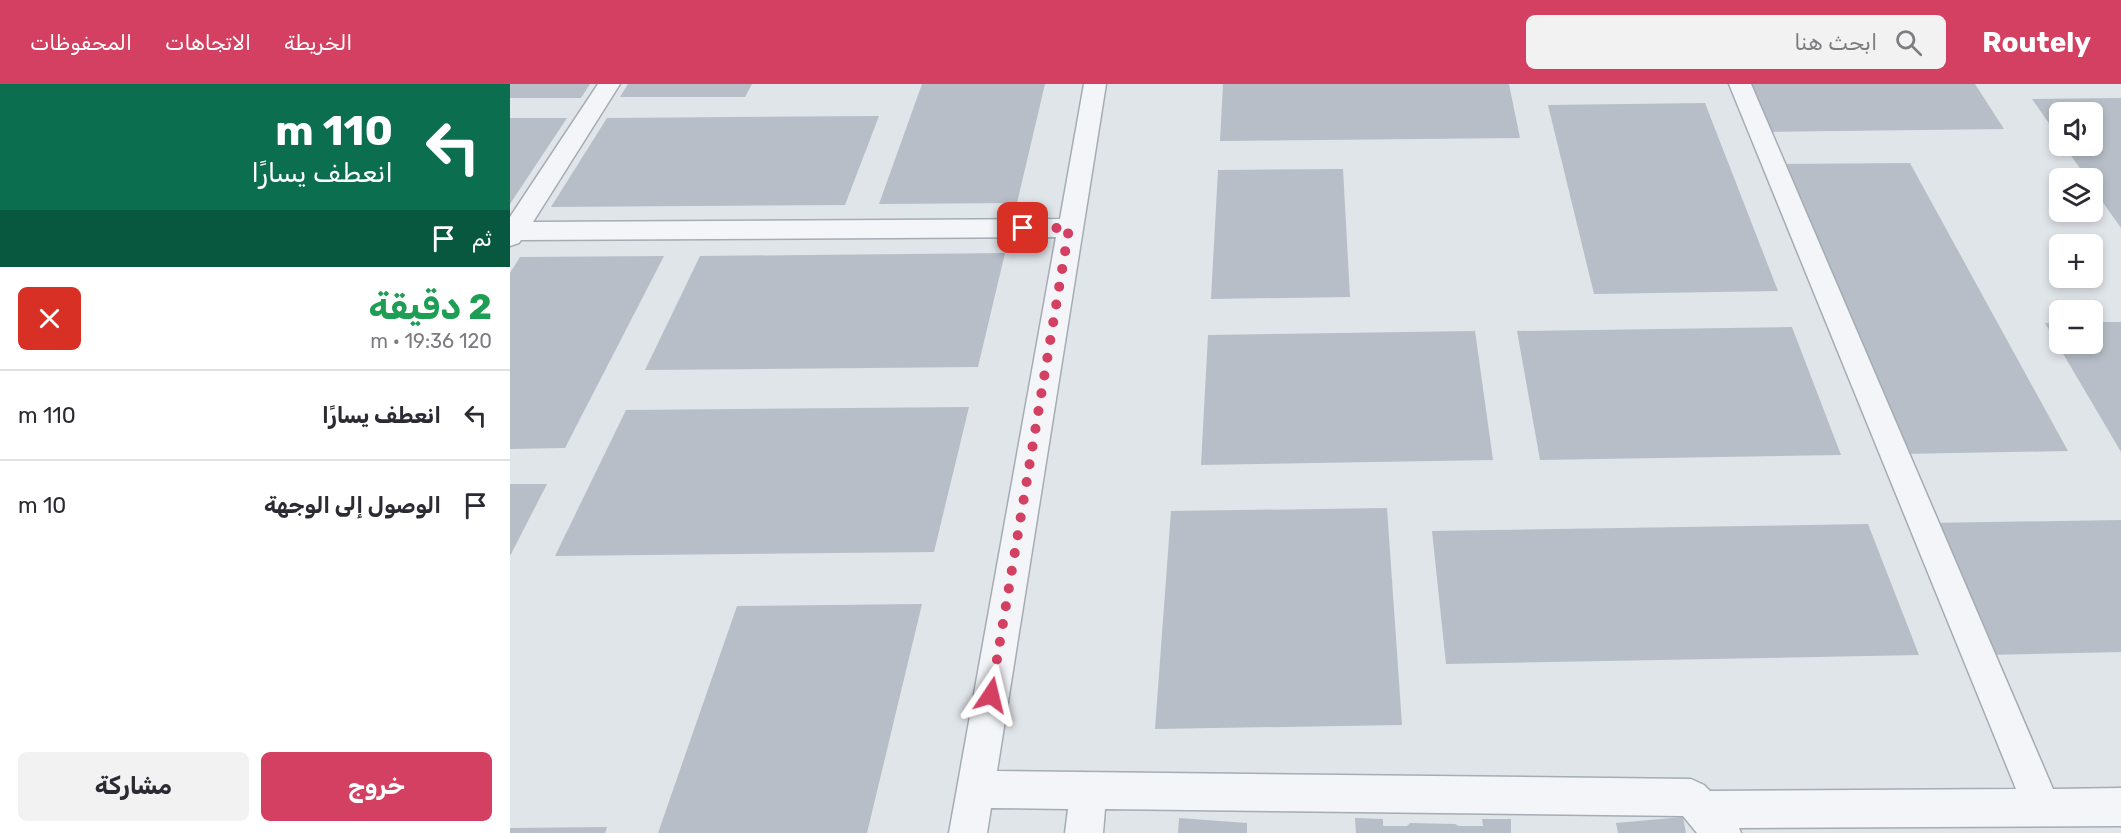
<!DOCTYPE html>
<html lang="ar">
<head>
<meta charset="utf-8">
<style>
	:root { --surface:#fff; --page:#f2f2f3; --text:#2b2b33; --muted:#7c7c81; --line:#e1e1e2; --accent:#d44062 }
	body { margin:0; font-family:Rubik,Vazirmatn,sans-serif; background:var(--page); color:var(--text); direction:rtl; height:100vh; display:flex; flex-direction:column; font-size:22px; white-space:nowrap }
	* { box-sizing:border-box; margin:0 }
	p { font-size:20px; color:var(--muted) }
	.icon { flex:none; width:33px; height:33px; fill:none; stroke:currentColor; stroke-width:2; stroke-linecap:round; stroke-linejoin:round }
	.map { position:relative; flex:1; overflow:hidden; direction:ltr }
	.sheet { display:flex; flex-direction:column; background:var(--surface); width:510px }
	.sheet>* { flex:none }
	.top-card { background:#0b6e4f; color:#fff; overflow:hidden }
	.buttons { position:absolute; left:1539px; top:18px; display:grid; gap:12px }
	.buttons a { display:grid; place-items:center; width:54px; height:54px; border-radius:9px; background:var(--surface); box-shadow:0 3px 9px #0003; font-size:30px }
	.pin { position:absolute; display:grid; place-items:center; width:51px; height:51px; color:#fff; margin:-26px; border-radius:12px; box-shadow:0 3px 9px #0006 }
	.me { position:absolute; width:66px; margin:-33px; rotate:10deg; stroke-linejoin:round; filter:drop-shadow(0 0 4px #0008) }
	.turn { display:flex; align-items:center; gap:21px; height:126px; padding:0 18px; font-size:27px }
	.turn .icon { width:78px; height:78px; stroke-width:2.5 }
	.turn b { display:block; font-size:42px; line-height:51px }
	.then { display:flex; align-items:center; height:57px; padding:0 18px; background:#0003; gap:12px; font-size:22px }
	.round { display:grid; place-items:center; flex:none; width:63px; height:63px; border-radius:9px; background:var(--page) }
	.head { display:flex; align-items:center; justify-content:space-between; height:102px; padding:0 18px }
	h1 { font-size:36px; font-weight:700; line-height:45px; color:#1e9e55 }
	.action { display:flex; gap:12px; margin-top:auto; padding:12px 18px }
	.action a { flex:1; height:69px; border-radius:9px; background:var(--accent); color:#fff; font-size:24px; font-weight:700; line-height:69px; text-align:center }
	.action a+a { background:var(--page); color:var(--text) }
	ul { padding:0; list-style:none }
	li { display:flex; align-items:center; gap:18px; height:90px; padding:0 18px; border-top:2px solid var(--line) }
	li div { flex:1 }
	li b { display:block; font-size:22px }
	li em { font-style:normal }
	header { display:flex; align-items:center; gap:36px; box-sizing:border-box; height:84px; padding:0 30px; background:var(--accent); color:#fff }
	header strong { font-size:28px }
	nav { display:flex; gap:33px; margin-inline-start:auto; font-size:21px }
	.search { width:420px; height:54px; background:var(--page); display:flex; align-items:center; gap:15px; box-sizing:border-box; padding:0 21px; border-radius:9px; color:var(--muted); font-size:22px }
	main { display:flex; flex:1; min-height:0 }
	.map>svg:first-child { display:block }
</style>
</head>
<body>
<header>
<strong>Routely</strong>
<div class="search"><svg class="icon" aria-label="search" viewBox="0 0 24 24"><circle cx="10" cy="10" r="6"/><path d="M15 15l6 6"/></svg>ابحث هنا</div>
<nav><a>الخريطة</a><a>الاتجاهات</a><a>المحفوظات</a></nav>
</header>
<main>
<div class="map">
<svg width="1611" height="749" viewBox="0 0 1611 749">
	<rect width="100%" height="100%" fill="#e0e5ea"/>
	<g fill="#b7bec7">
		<path d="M0,0H80L71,14H0Z"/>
		<path d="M118,0H242L235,13H110Z"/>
		<path d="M412,0H535L507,119L369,120Z"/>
		<path d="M713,0H999L1010,54L710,57Z"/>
		<path d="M1233,0H1465L1494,45L1255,48Z"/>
		<path d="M1611,14V144L1582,103V94H1577L1554,62H1582V28H1550V55L1522,15Z"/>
		<path d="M1195,19L1268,207L1084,210L1038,21Z"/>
		<path d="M369,32L335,121L41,123L97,34Z"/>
		<path d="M0,34H57L0,120Z"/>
		<path d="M1400,79L1486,236L1558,367L1393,370L1268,80Z"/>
		<path d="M833,85L840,213L701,215L708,86Z"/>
		<path d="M495,169L468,283L135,286L190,172Z"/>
		<path d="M154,172L55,364L0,365V189L10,173Z"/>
		<path d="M1582,238H1611V368L1535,239H1550V260H1582Z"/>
		<path d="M1282,243L1331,371L1030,376L1007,247Z"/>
		<path d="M965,247L983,376L691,381L698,251Z"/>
		<path d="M459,323L424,468L45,472L116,326Z"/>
		<path d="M0,400H37L0,472Z"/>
		<path d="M877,424L892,641L645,645L661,427Z"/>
		<path d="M1611,436V568L1476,571L1419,439Z"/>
		<path d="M1358,440L1409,571L936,580L922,447Z"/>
		<path d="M412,520L357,749H148L227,522Z"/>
		<path d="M1173,733L1176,749H1108L1106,739Z"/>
		<path d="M669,734L737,739V749H668Z"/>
		<path d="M845,734L873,735V742H897L900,739L945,740L949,742H973L972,735H1001V749H846Z"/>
		<path d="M97,743L95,749H0V744Z"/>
	</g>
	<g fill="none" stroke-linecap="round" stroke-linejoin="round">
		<g stroke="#a5acb4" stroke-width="3">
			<path id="street" d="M88,0H110L23,138L550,135L574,0H596L487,687L1181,695L1194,701L1200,707L1506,705L1219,0H1241L1543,705L1611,704V742L1229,744L1231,749H1187L1173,732L595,725L593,749H555L558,725L481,724L477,749H439L546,153L11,156L9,159L0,162V133Z"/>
		</g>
		<use href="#street" fill="#f3f5f8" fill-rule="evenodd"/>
	</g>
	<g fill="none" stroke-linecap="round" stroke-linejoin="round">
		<path stroke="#d44062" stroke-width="10" stroke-dasharray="0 18" d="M481,611L559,144H513"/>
	</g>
</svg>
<div class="buttons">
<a><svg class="icon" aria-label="sound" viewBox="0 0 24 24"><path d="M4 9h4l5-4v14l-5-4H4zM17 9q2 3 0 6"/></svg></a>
<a><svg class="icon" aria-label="layers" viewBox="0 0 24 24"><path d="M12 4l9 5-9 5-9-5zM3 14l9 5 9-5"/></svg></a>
<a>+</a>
<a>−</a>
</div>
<div class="pin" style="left:513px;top:144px;background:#d93025"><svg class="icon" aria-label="arrive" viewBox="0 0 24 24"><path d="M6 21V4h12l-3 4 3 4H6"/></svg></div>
<svg class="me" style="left:481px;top:611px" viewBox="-20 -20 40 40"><path d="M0-17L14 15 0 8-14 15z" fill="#d44062" stroke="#fff" stroke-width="4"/></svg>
</div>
<section class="sheet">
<div class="top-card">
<div class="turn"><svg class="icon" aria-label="left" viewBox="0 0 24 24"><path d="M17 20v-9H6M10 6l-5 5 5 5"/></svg><div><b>110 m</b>انعطف يسارًا</div></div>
<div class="then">ثم<svg class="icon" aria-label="arrive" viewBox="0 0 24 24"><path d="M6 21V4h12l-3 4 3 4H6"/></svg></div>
</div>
<div class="head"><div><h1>2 دقيقة</h1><p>120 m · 19:36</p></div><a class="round" style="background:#d93025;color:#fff"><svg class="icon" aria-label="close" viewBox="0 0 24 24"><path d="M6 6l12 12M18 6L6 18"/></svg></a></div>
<ul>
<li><svg class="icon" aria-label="left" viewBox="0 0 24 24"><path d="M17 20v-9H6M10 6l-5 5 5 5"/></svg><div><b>انعطف يسارًا</b></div><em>110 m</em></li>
<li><svg class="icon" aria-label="arrive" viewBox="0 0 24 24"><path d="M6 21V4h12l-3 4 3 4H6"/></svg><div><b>الوصول إلى الوجهة</b></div><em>10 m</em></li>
</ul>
<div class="action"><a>خروج</a><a>مشاركة</a></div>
</section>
</main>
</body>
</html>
